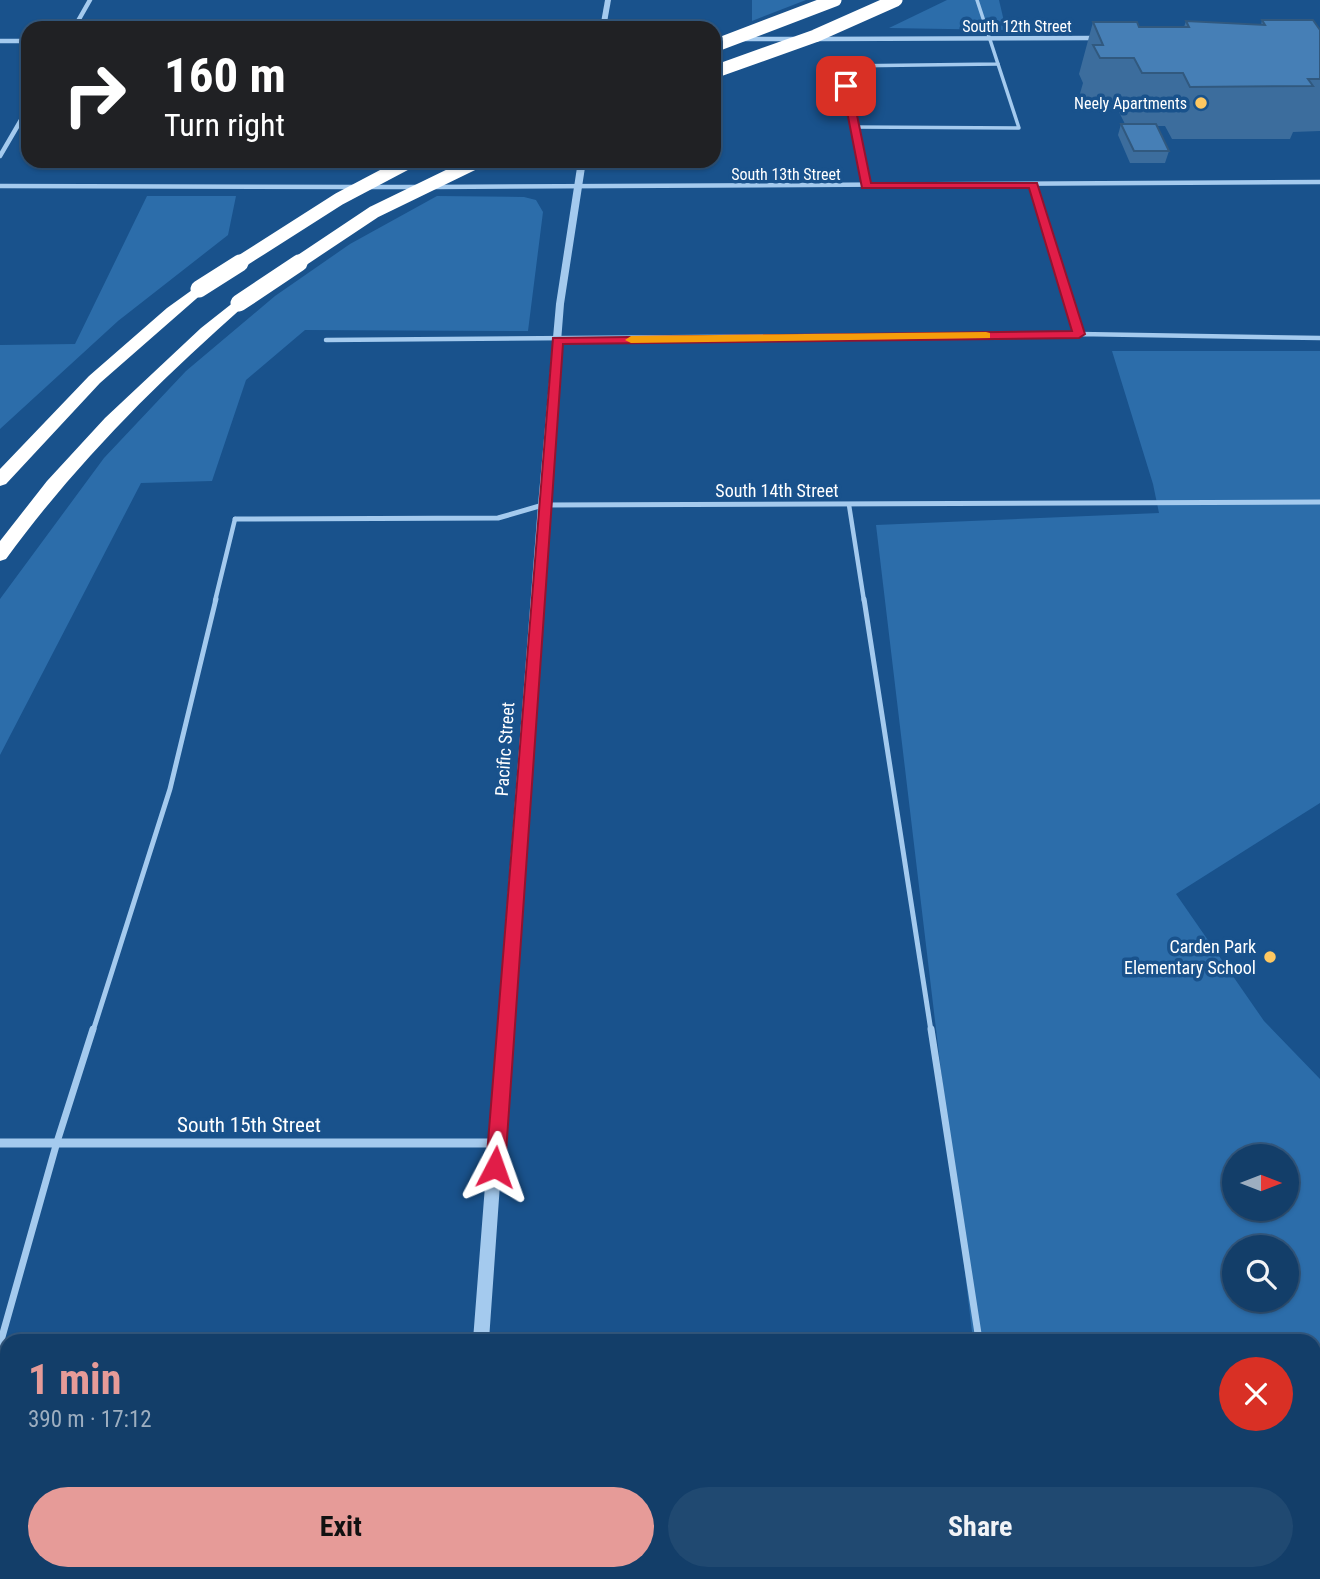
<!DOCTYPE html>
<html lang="en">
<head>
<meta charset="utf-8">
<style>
	:root { --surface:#133e69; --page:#204971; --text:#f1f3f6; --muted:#9daec0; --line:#32577d; --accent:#e69b98 }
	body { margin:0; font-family:"Roboto Condensed",sans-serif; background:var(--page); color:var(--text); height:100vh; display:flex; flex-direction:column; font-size:26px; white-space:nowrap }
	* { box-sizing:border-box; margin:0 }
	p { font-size:23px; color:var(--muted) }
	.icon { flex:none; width:38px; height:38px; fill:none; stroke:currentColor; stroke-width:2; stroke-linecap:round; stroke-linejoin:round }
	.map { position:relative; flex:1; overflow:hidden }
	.drawer { position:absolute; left:0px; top:1334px; width:1321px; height:247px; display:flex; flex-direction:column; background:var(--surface); border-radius:21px 21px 0 0; box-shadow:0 2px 5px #0004,0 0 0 2px var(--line) }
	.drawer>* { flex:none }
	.guide { position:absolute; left:21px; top:21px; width:700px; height:147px; border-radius:21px; box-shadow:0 2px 5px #0004,0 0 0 2px var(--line); background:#202124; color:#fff; overflow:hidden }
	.needle { width:46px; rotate:90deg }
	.tools { position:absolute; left:1222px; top:1144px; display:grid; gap:14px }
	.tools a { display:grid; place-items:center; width:77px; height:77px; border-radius:50%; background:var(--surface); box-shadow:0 2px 5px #0004,0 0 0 2px var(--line); font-size:35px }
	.pin { position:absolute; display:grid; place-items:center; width:60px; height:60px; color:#fff; margin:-30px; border-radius:14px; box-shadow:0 4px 10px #0006 }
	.me { position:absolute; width:77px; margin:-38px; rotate:4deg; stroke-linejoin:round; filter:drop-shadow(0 0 5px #0008) }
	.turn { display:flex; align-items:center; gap:24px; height:147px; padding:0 28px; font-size:32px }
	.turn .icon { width:91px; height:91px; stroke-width:2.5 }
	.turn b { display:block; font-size:49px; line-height:60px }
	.round { display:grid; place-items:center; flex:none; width:74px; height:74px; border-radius:37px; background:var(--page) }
	.headline { display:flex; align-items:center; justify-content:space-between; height:119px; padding:0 28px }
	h1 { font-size:42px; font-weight:700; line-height:52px; color:var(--accent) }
	.primary-button { display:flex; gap:14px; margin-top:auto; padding:14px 28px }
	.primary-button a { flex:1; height:80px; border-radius:42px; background:var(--accent); color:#111; font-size:28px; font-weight:700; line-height:80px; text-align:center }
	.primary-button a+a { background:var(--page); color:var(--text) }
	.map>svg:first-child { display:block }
</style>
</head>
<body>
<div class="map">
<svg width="1320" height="1579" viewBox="0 0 1320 1579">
	<rect width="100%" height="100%" fill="#19528c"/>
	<g fill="#2c6daa" fill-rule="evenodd">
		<path d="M752,0H806L752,21Z"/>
		<path d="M947,0H999L1006,30L889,28Z"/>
		<path d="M147,196H236L228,235L118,321L0,429V345L75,344Z"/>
		<path d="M437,196L524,197L536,200L543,212L528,331L305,330L246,380L212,481L141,483L0,755V599L104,458L186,371L275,296L350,244Z"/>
		<path d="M1112,351H1320V803L1176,894L1264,1021L1320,1079V1579H1003L1002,1573H1314V1340H973L876,525L1159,513L1153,484ZM1234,1157H1286V1209H1234ZM1234,1248H1286V1300H1234Z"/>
	</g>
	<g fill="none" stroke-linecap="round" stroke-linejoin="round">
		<g stroke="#a4caee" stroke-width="3.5">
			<path d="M854,127L1019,128L998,64"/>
			<path d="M866,186L843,66L998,64L977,0"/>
		</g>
		<g stroke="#a4caee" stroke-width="4.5">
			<path d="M326,340L1079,334L1320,338"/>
			<path d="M849,505L864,601"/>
			<path d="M215,601L235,519"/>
		</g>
		<g stroke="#a4caee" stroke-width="5">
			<path d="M864,599L931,1031"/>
			<path d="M93,1031L170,789L216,599"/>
		</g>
		<g stroke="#a4caee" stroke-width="7">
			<path d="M931,1029L979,1340"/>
			<path d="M0,1344L57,1142L93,1029"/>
			<path d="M1015,1573L1016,1579"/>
		</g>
		<g stroke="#a4caee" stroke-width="4.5">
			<path d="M74,28L90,0"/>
			<path d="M743,39H794"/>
			<path d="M817,39L1095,38"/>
			<path d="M0,41H28"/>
			<path d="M0,156L28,108"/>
			<path d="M1033,185L1057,264"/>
			<path d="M0,186L357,187"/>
			<path d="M369,187H420"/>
			<path d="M432,187L1320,182"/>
		</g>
		<g stroke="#a4caee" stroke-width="5">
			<path d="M1057,263L1079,334"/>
			<path d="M235,519L498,518L543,505L1320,502"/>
		</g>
		<path stroke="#a4caee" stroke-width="9" d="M0,1143H497"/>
		<g fill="#a4caee" fill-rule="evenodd">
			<path d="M605,0H611L606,28H600Z"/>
			<path d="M578,161H586L564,304L548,505L489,1340H473L538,505L556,304Z"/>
			<rect x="453" y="1573" width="18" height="6"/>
		</g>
		<g fill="#fff" fill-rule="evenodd">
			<path d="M199,285L206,289L204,292L100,383L6,484L0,486V469L89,376L167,308Z"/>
			<path d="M239,298L247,303L244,306C157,383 75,464 6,559L0,561V541L47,481L105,418L201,328Z"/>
		</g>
		<g stroke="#fff" stroke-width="13">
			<path d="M714,46L835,0"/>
			<path d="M714,72L815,36L896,0"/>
			<path d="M237,264L339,199L411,161"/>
			<path d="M296,264L374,212L479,161"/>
		</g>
		<g stroke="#fff" stroke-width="17">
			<path d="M199,289L240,263"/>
			<path d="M239,303L299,263"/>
		</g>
	</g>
	<path fill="#3c6d9d" d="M1262,20L1320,30V131L1293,132L1290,139H1172L1165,126H1157L1169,151L1165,163H1130L1118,135L1121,124H1125L1118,110H1085L1079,97L1083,83L1079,74L1093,22L1139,27H1184L1186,21L1261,25Z"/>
	<g fill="#467fb6" stroke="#31597f" stroke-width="2">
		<path d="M1262,20H1313L1320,30V79H1308L1313,86L1190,87L1183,73H1142L1134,58H1100L1093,45H1103L1093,22H1137L1139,27H1189L1186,21L1265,25Z"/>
		<path d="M1121,124H1156L1169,151H1134Z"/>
	</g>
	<path fill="#e11d48" stroke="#92132f" stroke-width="2" d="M846,83L851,86L871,183H1037L1085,334L1079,338L563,344L505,1167L502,1174L495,1177L489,1174L486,1167L553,338L1072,331L1029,188H862L842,86Z"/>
	<path fill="#f59e0b" d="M986,332L990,333V338L631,343L625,340L631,336Z"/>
	<g fill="#ffc861" stroke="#19528c" stroke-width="2.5">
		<circle cx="1201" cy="103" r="7"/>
		<circle cx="1270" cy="957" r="7"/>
	</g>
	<g text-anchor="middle" stroke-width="7" stroke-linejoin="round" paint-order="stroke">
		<g font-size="16" fill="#fff" stroke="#19528c">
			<text x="1017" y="32">South 12th Street</text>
			<text x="786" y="180">South 13th Street</text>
		</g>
		<g font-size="16" fill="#fff" stroke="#19528c" text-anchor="end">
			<text x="1187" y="109">Neely Apartments</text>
		</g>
		<g font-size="18" fill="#fff" stroke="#19528c">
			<text x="777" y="497">South 14th Street</text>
			<text transform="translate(505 749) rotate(-86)" y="6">Pacific Street</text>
		</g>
		<g font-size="18" fill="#fff" stroke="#19528c" text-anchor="end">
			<text x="1256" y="953">Carden Park<tspan x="1256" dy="21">Elementary School</tspan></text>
		</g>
		<g font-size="21" fill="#fff" stroke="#19528c">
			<text x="249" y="1132">South 15th Street</text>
		</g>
	</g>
</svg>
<div class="tools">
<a><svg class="needle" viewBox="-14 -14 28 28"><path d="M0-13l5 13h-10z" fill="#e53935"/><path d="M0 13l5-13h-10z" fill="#9daec0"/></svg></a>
<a><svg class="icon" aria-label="search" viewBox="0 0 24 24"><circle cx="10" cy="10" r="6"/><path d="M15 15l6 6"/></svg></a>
</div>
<div class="pin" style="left:846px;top:86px;background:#d93025"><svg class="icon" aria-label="arrive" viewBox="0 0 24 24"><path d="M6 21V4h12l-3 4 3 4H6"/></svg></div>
<svg class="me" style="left:495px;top:1167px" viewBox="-20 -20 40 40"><path d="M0-17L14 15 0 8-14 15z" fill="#e11d48" stroke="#fff" stroke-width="4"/></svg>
<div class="guide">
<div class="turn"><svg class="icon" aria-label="right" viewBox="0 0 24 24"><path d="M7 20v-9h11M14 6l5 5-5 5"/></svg><div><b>160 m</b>Turn right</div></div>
</div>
<section class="drawer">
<div class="headline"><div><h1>1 min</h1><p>390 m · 17:12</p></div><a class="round" style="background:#d93025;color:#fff"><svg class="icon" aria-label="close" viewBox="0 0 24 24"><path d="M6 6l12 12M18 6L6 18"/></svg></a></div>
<div class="primary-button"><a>Exit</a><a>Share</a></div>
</section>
</div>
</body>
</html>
